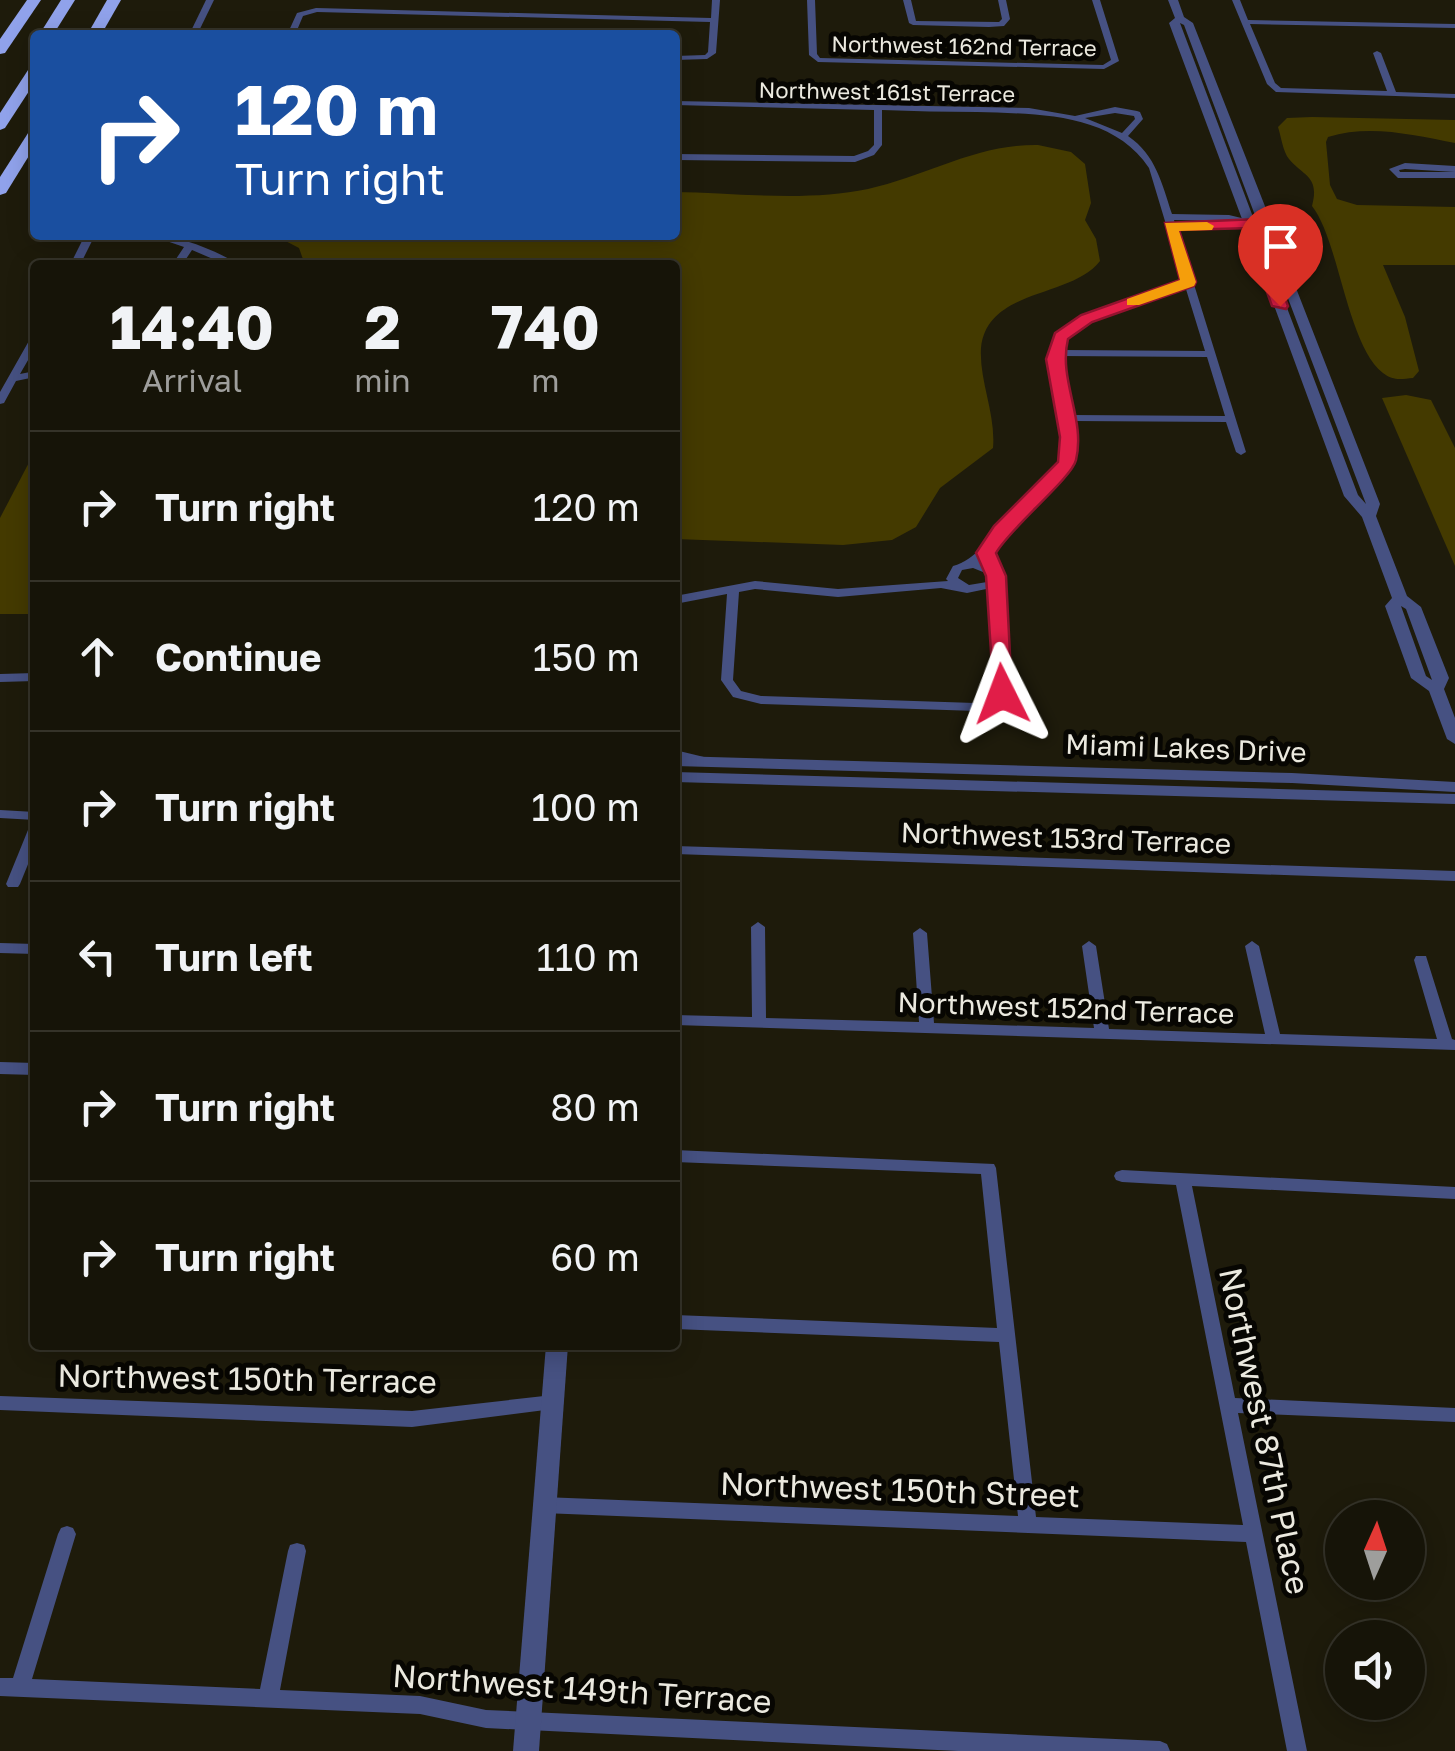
<!DOCTYPE html>
<html lang="en">
<head>
<meta charset="utf-8">
<style>
	:root { --surface:#161408; --page:#232116; --text:#f1f3f6; --muted:#9e9e9c; --line:#353329 }
	body { margin:0; font-family:"Golos Text",sans-serif; background:var(--page); color:var(--text); height:100vh; display:flex; flex-direction:column; font-size:38px; white-space:nowrap }
	* { box-sizing:border-box; margin:0 }
	p { font-size:32px; color:var(--muted) }
	.icon { flex:none; width:55px; height:55px; fill:none; stroke:currentColor; stroke-width:2; stroke-linecap:round; stroke-linejoin:round }
	.map { position:relative; flex:1; overflow:hidden }
	.drawer { position:absolute; left:30px; top:260px; width:650px; height:1090px; display:flex; flex-direction:column; background:var(--surface); border-radius:10px; box-shadow:0 5px 25px #0003,0 0 0 2px var(--line) }
	.drawer>* { flex:none }
	.top-card { position:absolute; left:30px; top:30px; width:650px; height:210px; border-radius:10px; box-shadow:0 5px 25px #0003,0 0 0 2px var(--line); background:#1a4fa0; color:#fff; overflow:hidden }
	.needle { width:65px; rotate:3deg }
	.controls { position:absolute; left:1325px; top:1500px; display:grid; gap:20px }
	.controls a { display:grid; place-items:center; width:100px; height:100px; border-radius:50%; background:var(--surface); box-shadow:0 5px 25px #0003,0 0 0 2px var(--line); font-size:50px }
	.pin { position:absolute; display:grid; place-items:center; width:85px; height:85px; color:#fff; margin:-102px -42px; border-radius:50% 50% 50% 0; rotate:-45deg; box-shadow:0 0 10px #0007 }
	.pin .icon { rotate:45deg }
	.me { position:absolute; width:110px; margin:-55px; rotate:357deg; stroke-linejoin:round; filter:drop-shadow(0 0 8px #0008) }
	.turn { display:flex; align-items:center; gap:35px; height:210px; padding:0 40px; font-size:45px }
	.turn .icon { width:130px; height:130px; stroke-width:2.5 }
	.turn b { display:block; font-size:70px; line-height:85px }
	.eta { display:flex; justify-content:space-evenly; align-items:center; height:170px; text-align:center }
	.eta b { font-size:60px; font-weight:700; line-height:70px }
	ul { padding:0; list-style:none }
	li { display:flex; align-items:center; gap:30px; height:150px; padding:0 40px; border-top:2px solid var(--line) }
	li div { flex:1 }
	li b { display:block; font-size:38px }
	li em { font-style:normal }
	.map>svg:first-child { display:block }
</style>
</head>
<body>
<div class="map">
<svg width="1455" height="1751" viewBox="0 0 1455 1751">
	<rect width="100%" height="100%" fill="#1e1b0b"/>
	<g fill="#443a00">
		<path d="M1312,117L1455,120V143C1413,135 1370,124 1328,137L1326,142L1330,185L1337,199L1357,205L1455,207V265H1383L1405,317L1419,371L1413,378C1401,379 1393,381 1383,373C1347,345 1339,240 1312,206C1320,176 1303,176 1289,159C1283,152 1281,136 1278,127L1287,118Z"/>
		<path d="M1038,145L1071,152L1085,164L1091,203L1085,220L1096,239L1100,261C1072,298 987,288 981,348C979,381 996,414 993,448L940,488L916,527L892,540L843,545L675,539V265H305L299,248L274,235H675V192C737,193 806,202 868,189C927,176 976,144 1038,145Z"/>
		<path d="M1406,395L1431,400L1455,448V566L1382,398Z"/>
		<path d="M35,451V614H0V518Z"/>
	</g>
	<g fill="none" stroke-linecap="round" stroke-linejoin="round">
		<g fill="#465182" fill-rule="evenodd">
			<path d="M206,0H214L197,35H189Z"/>
			<path d="M712,0H720L716,53L707,59L675,60V56L705,55L708,52L710,22L317,12L303,16L295,35H287L297,13L316,8L711,18Z"/>
			<path d="M807,0H815L817,54L820,58L1103,65L1111,60L1092,0H1100L1119,61L1104,69L818,62L809,55Z"/>
			<path d="M903,0H911L916,21L999,22L1002,19L998,0H1006L1010,19L1004,26L989,27L913,25L909,23Z"/>
			<path d="M1232,0H1240L1248,20L1455,24V28L1250,24L1275,83L1281,88L1387,91L1373,53L1377,51L1381,53L1396,92L1455,94V98L1276,92L1267,84Z"/>
			<path d="M675,101L1029,108L1075,116L1115,107L1137,111L1140,112L1143,119L1128,136C1156,155 1162,184 1172,214L1229,215L1262,223L1257,226L1229,221L1174,220L1246,452L1241,455L1236,452L1226,422L1074,421C1083,474 1049,487 1017,520C1004,534 994,550 979,562L998,570L1002,581L1009,687L1003,701L977,711L761,704L733,697L721,680L727,594L675,604V596L755,581L838,589L948,581L946,579L953,566C976,560 989,538 1004,521C1020,503 1046,489 1059,467C1081,427 1032,365 1056,334C1071,316 1157,290 1183,281L1149,168C1112,112 1036,114 977,112C945,112 914,111 882,110V145L874,155L855,162L675,160V154L854,156L868,151L874,145V110L675,105ZM1115,113L1134,116L1135,119L1122,133L1085,118ZM1185,286L1205,351L1061,350L1065,337L1089,321ZM1061,356L1207,357L1225,416L1072,415L1064,385ZM973,568L988,574L987,582L969,585L958,578L962,570ZM941,588L967,593L991,588L997,687L994,696L975,703L761,696L741,691L733,680L739,592L755,589L838,597Z"/>
			<path d="M1405,163L1455,166V172L1405,169L1399,170L1400,172H1455V178H1398L1389,169Z"/>
			<path d="M85,235H95L80,265H70Z"/>
			<path d="M149,235C179,235 215,250 240,265H227L192,250L182,265H172L184,247Z"/>
			<path d="M35,336V348L20,374L35,371V377L16,381L4,403L0,404V392L30,339Z"/>
			<path d="M35,673V681L0,682V674Z"/>
			<path d="M675,750L704,757L705,760L699,764L675,758Z"/>
			<path d="M0,810L35,812V820L0,818Z"/>
			<path d="M35,826V847L20,884L18,887H8L6,884L28,830Z"/>
			<path d="M675,846L1455,871V881L675,854Z"/>
			<path d="M758,922L765,927L766,1018L919,1022L913,933L920,928L927,933L934,1023L1094,1028L1082,946L1089,941L1096,946L1109,1029L1265,1034L1245,946L1252,941L1259,946L1280,1034L1437,1039L1414,960L1416,956H1426L1452,1039L1455,1040V1050L675,1025V1015L752,1017L751,927Z"/>
			<path d="M0,943L35,944V954L0,953Z"/>
			<path d="M0,1062L35,1063V1075L0,1074Z"/>
			<path d="M675,1150L994,1164L996,1168L1036,1517L1243,1525L1176,1185L1122,1182L1116,1180L1114,1176L1116,1172L1122,1170L1455,1187V1199L1192,1186L1235,1398L1455,1408V1422L1238,1413L1307,1751H1287L1246,1542L543,1513L537,1511L534,1505L537,1499L543,1497L1018,1516L999,1342L675,1329V1315L997,1328L981,1174L675,1162Z"/>
			<path d="M553,1395L559,1397L562,1402L559,1407L553,1409L412,1427L0,1410V1396L412,1411Z"/>
			<path d="M67,1526L73,1528L76,1534L32,1679L260,1689L288,1551L290,1545L297,1543L304,1545L306,1551L280,1690L420,1696L486,1710L1160,1741L1167,1744L1170,1751H958L486,1728L420,1714L0,1696V1678H13L58,1534L61,1528Z"/>
		</g>
		<g fill="#465182" fill-rule="evenodd">
			<path d="M1168,0H1178L1184,17L1193,23L1270,219L1263,224L1278,262L1289,270L1380,504L1376,516L1407,596L1421,607L1449,678L1444,689L1455,718V744L1447,739L1429,691L1411,678L1385,606L1392,598L1362,517L1344,496L1261,270L1267,263L1252,225L1242,219L1169,23L1175,18ZM1180,23L1184,25L1256,218L1253,217ZM1273,271L1278,272L1366,504L1358,495ZM1401,606L1406,609L1432,680L1426,676Z"/>
			<path d="M675,756L1292,773L1455,782V792L1292,783L675,766Z"/>
			<path d="M675,772L1455,794V804L675,782Z"/>
			<path d="M546,1345H568L539,1751H513Z"/>
		</g>
		<g fill="#90a2eb" fill-rule="evenodd">
			<path d="M27,0H41L5,53L0,54V39Z"/>
			<path d="M61,0H75L53,35H39Z"/>
			<path d="M107,0H121L101,35H87Z"/>
			<path d="M35,66V82L5,128L0,130V113L30,67Z"/>
			<path d="M35,128V146L6,193L0,195V177L30,130Z"/>
		</g>
	</g>
	<path fill="#e11d48" stroke="#92132f" stroke-width="2.5" d="M1258,219L1265,223L1281,264L1275,270L1288,306L1286,309L1272,306L1259,270L1265,263L1252,228L1179,230L1196,282L1194,286L1092,322L1068,339C1058,380 1086,419 1076,460C1072,478 1010,528 996,553L1006,576L1012,694L1002,700L994,698L986,576L976,553L994,526L1058,462L1060,437L1046,359L1055,333L1081,315L1180,280L1165,223Z"/>
	<path fill="#f59e0b" d="M1207,222L1214,226L1212,230L1179,231L1196,282L1194,286L1139,305H1127V299L1180,280L1165,223Z"/>
	<g text-anchor="middle" stroke-width="10" stroke-linejoin="round" paint-order="stroke">
		<g font-size="22" fill="#ebe9df" stroke="#070602">
			<text transform="translate(964 46) rotate(1)" y="8">Northwest 162nd Terrace</text>
			<text transform="translate(887 92) rotate(1)" y="8">Northwest 161st Terrace</text>
		</g>
		<g font-size="28" fill="#ebe9df" stroke="#070602">
			<text transform="translate(1186 748) rotate(2)" y="10">Miami Lakes Drive</text>
			<text transform="translate(1066 838) rotate(2)" y="10">Northwest 153rd Terrace</text>
			<text transform="translate(1066 1008) rotate(2)" y="10">Northwest 152nd Terrace</text>
		</g>
		<g font-size="32" fill="#ebe9df" stroke="#070602">
			<text transform="translate(247 1379) rotate(1)" y="11">Northwest 150th Terrace</text>
			<text transform="translate(1264 1431) rotate(78)" y="11">Northwest 87th Place</text>
			<text transform="translate(900 1490) rotate(2)" y="11">Northwest 150th Street</text>
			<text transform="translate(582 1689) rotate(4)" y="11">Northwest 149th Terrace</text>
		</g>
	</g>
</svg>
<div class="controls">
<a><svg class="needle" viewBox="-14 -14 28 28"><path d="M0-13l5 13h-10z" fill="#e53935"/><path d="M0 13l5-13h-10z" fill="#9e9e9c"/></svg></a>
<a><svg class="icon" aria-label="sound" viewBox="0 0 24 24"><path d="M4 9h4l5-4v14l-5-4H4zM17 9q2 3 0 6"/></svg></a>
</div>
<div class="pin" style="left:1280px;top:306px;background:#d93025"><svg class="icon" aria-label="arrive" viewBox="0 0 24 24"><path d="M6 21V4h12l-3 4 3 4H6"/></svg></div>
<svg class="me" style="left:1002px;top:694px" viewBox="-20 -20 40 40"><path d="M0-17L14 15 0 8-14 15z" fill="#e11d48" stroke="#fff" stroke-width="4"/></svg>
<div class="top-card">
<div class="turn"><svg class="icon" aria-label="right" viewBox="0 0 24 24"><path d="M7 20v-9h11M14 6l5 5-5 5"/></svg><div><b>120 m</b>Turn right</div></div>
</div>
<section class="drawer">
<div class="eta">
<div><b>14:40</b><p>Arrival</p></div>
<div><b>2</b><p>min</p></div>
<div><b>740</b><p>m</p></div>
</div>
<ul>
<li><svg class="icon" aria-label="right" viewBox="0 0 24 24"><path d="M7 20v-9h11M14 6l5 5-5 5"/></svg><div><b>Turn right</b></div><em>120 m</em></li>
<li><svg class="icon" aria-label="ahead" viewBox="0 0 24 24"><path d="M12 20V5M6 11l6-6 6 6"/></svg><div><b>Continue</b></div><em>150 m</em></li>
<li><svg class="icon" aria-label="right" viewBox="0 0 24 24"><path d="M7 20v-9h11M14 6l5 5-5 5"/></svg><div><b>Turn right</b></div><em>100 m</em></li>
<li><svg class="icon" aria-label="left" viewBox="0 0 24 24"><path d="M17 20v-9H6M10 6l-5 5 5 5"/></svg><div><b>Turn left</b></div><em>110 m</em></li>
<li><svg class="icon" aria-label="right" viewBox="0 0 24 24"><path d="M7 20v-9h11M14 6l5 5-5 5"/></svg><div><b>Turn right</b></div><em>80 m</em></li>
<li><svg class="icon" aria-label="right" viewBox="0 0 24 24"><path d="M7 20v-9h11M14 6l5 5-5 5"/></svg><div><b>Turn right</b></div><em>60 m</em></li>
</ul>
</section>
</div>
</body>
</html>
